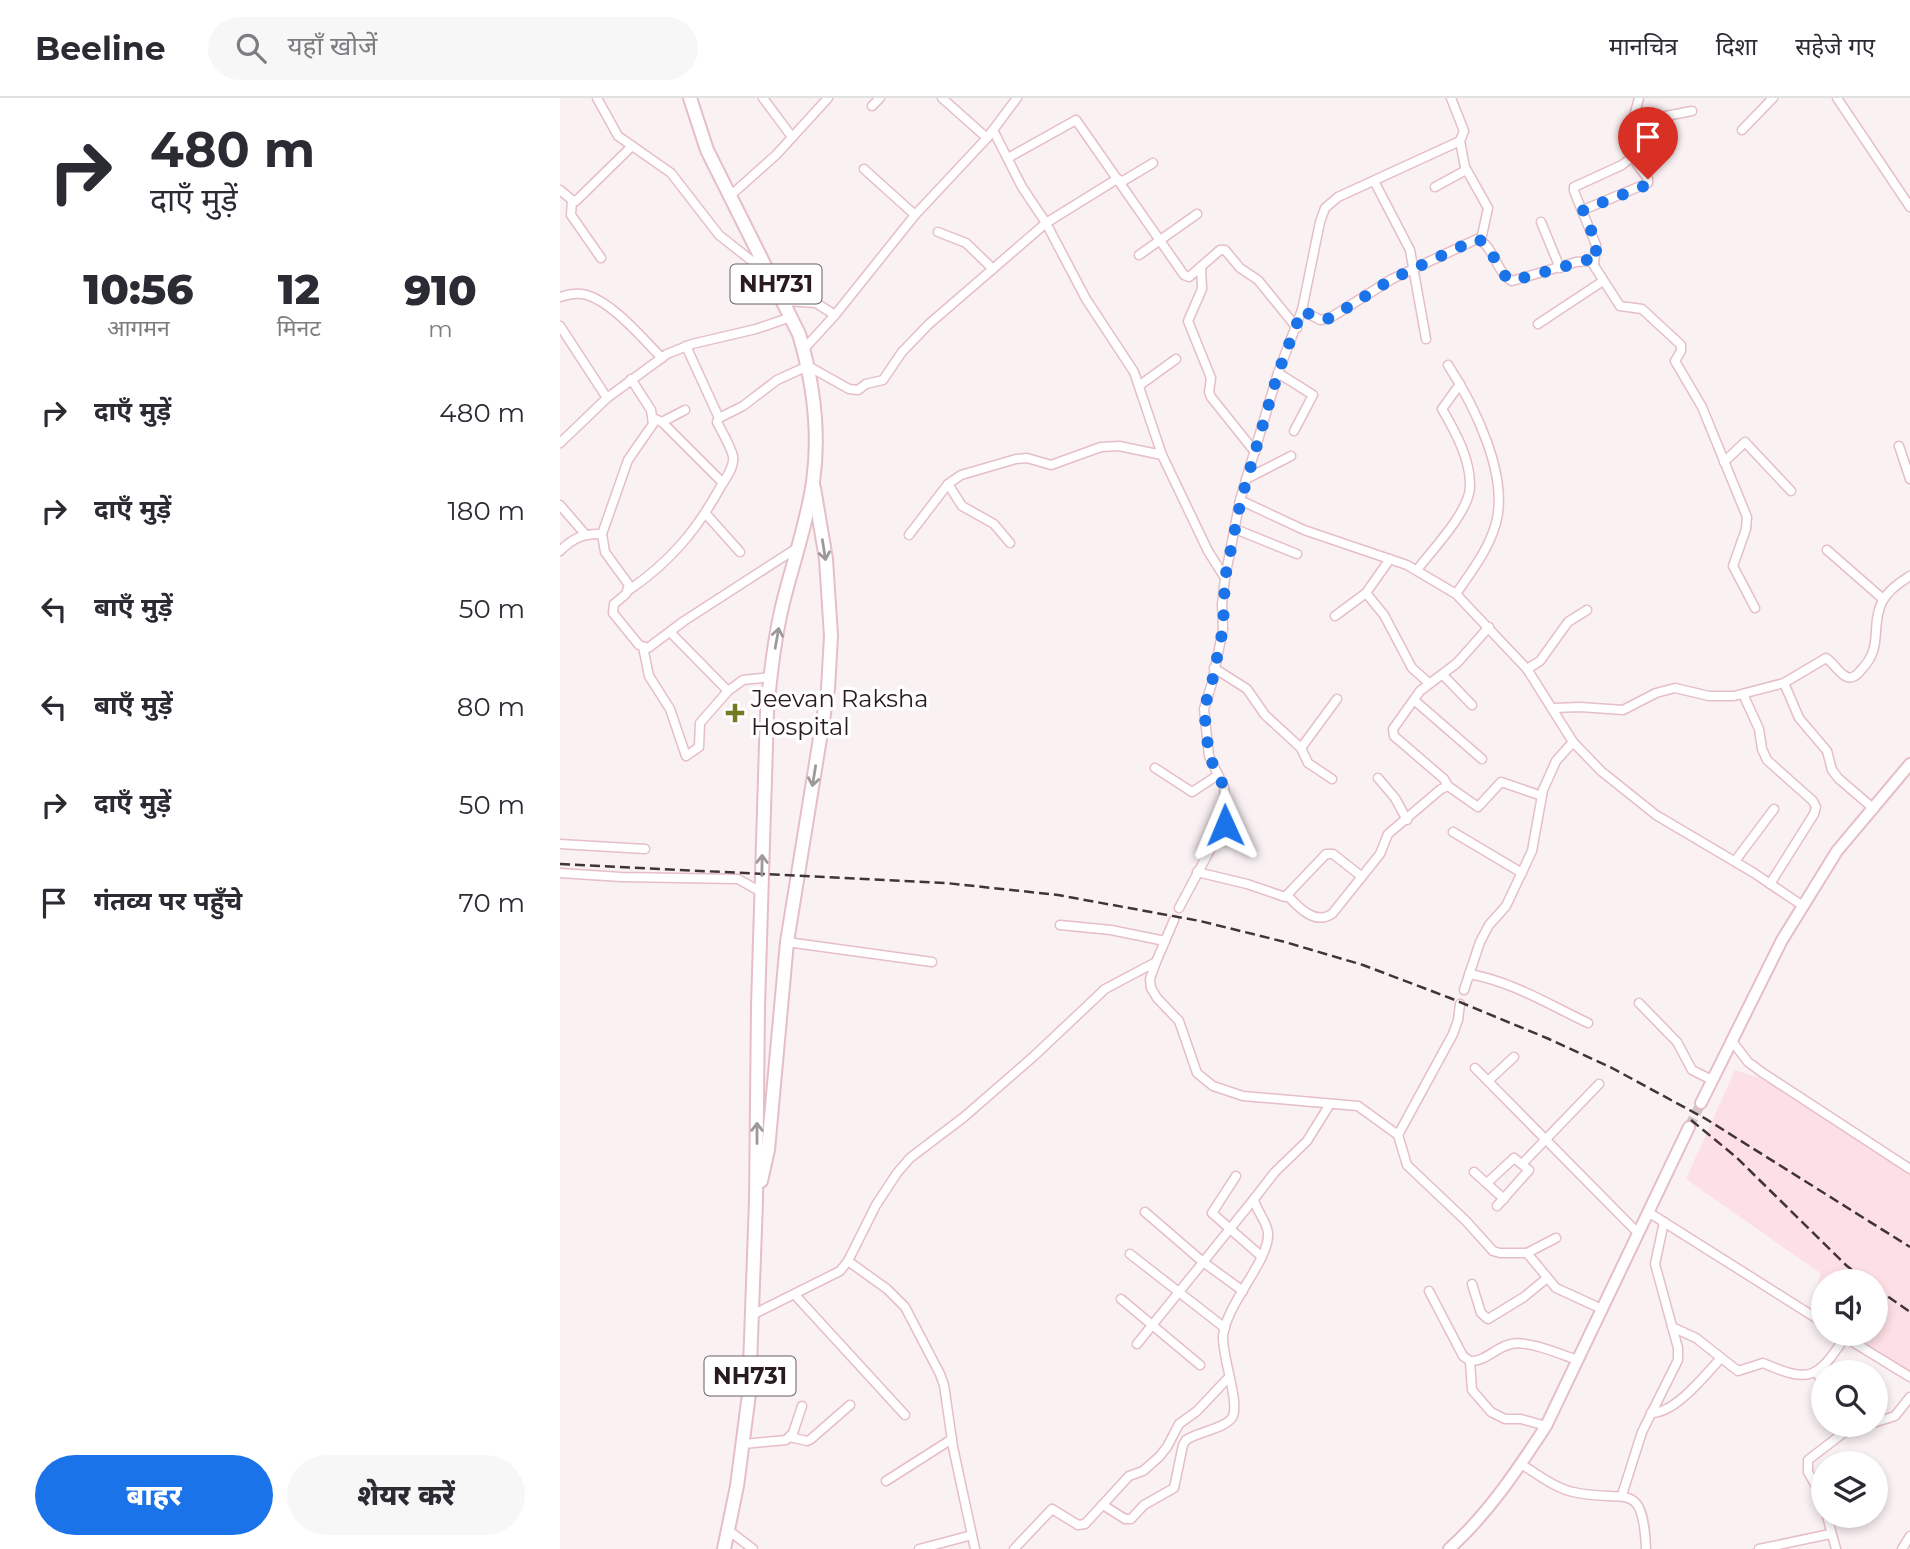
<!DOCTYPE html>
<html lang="hi">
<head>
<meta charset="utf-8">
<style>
	:root { --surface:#fff; --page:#f7f7f7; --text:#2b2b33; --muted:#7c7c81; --line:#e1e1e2; --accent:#1a73e8 }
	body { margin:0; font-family:Montserrat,"Noto Sans Devanagari",sans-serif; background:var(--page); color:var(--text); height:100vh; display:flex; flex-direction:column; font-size:26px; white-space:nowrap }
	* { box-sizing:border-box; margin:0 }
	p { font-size:23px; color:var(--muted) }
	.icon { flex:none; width:38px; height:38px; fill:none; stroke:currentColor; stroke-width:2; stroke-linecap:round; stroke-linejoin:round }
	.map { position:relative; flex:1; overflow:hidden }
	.details { display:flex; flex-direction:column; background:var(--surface); width:560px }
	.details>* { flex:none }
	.hud { background:#fff; color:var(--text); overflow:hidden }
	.buttons { position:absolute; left:1251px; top:1171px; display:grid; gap:14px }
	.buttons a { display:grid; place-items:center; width:77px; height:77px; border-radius:50%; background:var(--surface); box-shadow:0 4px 10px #0003; font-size:35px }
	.pin { position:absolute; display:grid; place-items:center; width:60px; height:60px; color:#fff; margin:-72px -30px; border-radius:50% 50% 50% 0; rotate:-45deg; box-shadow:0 0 7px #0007 }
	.pin .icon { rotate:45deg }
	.me { position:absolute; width:77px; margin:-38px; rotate:359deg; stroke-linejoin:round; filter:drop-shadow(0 0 5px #0008) }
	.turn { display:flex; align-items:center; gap:24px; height:147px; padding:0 35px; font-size:32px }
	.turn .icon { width:91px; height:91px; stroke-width:2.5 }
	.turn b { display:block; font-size:49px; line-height:60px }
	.eta { display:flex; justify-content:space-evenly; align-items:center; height:119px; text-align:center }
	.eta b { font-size:42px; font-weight:800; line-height:49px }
	.button { display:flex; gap:14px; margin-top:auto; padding:14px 35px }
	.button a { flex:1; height:80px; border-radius:42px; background:var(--accent); color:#fff; font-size:28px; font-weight:800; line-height:80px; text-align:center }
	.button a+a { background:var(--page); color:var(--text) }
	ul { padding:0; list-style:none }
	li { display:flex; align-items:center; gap:21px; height:98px; padding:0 35px }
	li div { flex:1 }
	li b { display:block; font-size:26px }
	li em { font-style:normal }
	header { display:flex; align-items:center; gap:42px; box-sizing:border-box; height:98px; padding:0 35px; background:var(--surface); border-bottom:2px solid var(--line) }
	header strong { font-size:33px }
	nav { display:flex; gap:38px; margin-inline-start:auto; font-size:24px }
	.search { width:490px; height:63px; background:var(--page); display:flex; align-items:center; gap:18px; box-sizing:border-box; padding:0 24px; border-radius:38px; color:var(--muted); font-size:26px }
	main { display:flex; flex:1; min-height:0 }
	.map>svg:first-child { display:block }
</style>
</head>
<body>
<header>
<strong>Beeline</strong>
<div class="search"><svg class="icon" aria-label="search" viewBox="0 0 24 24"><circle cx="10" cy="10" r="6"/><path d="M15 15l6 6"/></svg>यहाँ खोजें</div>
<nav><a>मानचित्र</a><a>दिशा</a><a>सहेजे गए</a></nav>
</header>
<main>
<section class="details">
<div class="hud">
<div class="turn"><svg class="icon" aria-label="right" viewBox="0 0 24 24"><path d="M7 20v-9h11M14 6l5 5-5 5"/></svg><div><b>480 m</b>दाएँ मुड़ें</div></div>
</div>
<div class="eta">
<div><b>10:56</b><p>आगमन</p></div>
<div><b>12</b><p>मिनट</p></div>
<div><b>910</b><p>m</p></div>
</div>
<ul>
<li><svg class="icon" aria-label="right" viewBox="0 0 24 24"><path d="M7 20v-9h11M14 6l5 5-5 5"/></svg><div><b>दाएँ मुड़ें</b></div><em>480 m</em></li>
<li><svg class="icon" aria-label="right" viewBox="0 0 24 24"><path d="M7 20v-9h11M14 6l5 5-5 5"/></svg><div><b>दाएँ मुड़ें</b></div><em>180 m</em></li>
<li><svg class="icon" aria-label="left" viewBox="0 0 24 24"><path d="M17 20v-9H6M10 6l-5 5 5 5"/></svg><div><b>बाएँ मुड़ें</b></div><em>50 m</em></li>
<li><svg class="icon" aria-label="left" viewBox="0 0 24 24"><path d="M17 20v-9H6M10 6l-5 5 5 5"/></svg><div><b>बाएँ मुड़ें</b></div><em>80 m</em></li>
<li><svg class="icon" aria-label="right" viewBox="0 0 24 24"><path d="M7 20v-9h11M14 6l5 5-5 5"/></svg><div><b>दाएँ मुड़ें</b></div><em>50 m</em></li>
<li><svg class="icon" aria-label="arrive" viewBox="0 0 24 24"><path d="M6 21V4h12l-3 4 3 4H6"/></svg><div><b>गंतव्य पर पहुँचे</b></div><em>70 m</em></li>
</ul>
<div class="button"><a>बाहर</a><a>शेयर करें</a></div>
</section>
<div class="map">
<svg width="1350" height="1451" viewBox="0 0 1350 1451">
	<rect width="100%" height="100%" fill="#faf1f3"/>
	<path fill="#fde0e5" d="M1175,972L1203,981L1350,1076V1274L1285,1236H1316V1183H1264L1263,1223L1254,1217L1260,1175L1126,1081Z"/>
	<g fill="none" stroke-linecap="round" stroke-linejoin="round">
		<path stroke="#d0c6c8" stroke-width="10" stroke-dasharray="10 5" stroke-linecap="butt" d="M1129,1029L1141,1005"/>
		<g stroke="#e6bec6" stroke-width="11">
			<g id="minor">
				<path d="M37,0L58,38L111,75L159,137L206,174"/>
				<path d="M203,0L232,39"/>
				<path d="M382,0L427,40"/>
				<path d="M1277,0L1350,109"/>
				<path d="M312,8L320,0"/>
				<path d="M1074,24L1132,13"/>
				<path d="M433,32L462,89L486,125L526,201L574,274L602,357L648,453L665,480"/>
				<path d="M1182,32L1213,0"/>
				<path d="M900,43L905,69L928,110L921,142"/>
				<path d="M448,60L516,22L624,177L629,179L660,152H665L680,170L698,182L737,230"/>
				<path d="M304,71L355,117"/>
				<path d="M814,83L850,152L866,241"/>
				<path d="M875,89L906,72"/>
				<path d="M0,92L12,102L16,103L72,48"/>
				<path d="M170,98L216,57L268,0"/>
				<path d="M12,102L11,117L41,160"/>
				<path d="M1023,112L1088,85V81L1072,59"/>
				<path d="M981,124L1000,170"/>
				<path d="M378,134L406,145L433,171"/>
				<path d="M579,157L637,116"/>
				<path d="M1034,166L1036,147L1014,93V89L1062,67L1072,59L1074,18L1079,0"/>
				<path d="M641,169L642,191L628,223L651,280L649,294L651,299L695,354"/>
				<path d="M0,199C9,196 18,194 27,197C53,205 82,240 102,260"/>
				<path d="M225,203L256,205L275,217"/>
				<path d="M742,212L760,222L770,220L832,181L917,141C934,147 936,175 952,183L1016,164L1031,163L1060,208L1082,211L1121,247V253L1115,263L1142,309L1187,419L1186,431L1173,468L1195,510"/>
				<path d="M978,226L1043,183"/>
				<path d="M0,228L47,300"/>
				<path d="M126,248L159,320"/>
				<path d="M244,251L275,217L355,117L427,40L457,0"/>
				<path d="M888,267C914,307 949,377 936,425C929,451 911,474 896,496"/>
				<path d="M718,275L753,297L734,333"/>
				<path d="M71,281L91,312L93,326L68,362L42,436L45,454L69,487L66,496L54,506L53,515L79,547L88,550L124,523L237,450"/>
				<path d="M580,287L616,261"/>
				<path d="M93,320L102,324L163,385"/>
				<path d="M102,324L125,312"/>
				<path d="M0,345L47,300L107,256L132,246L196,231L231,219"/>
				<path d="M1339,348L1350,381"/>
				<path d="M1164,364L1185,344L1231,393"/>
				<path d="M686,381L731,358"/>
				<path d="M388,386L402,408L434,426L450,445"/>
				<path d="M680,402L744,432L847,467L896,496L967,571L1013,644L1041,673L1096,717L1194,775L1243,808"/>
				<path d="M0,407L25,436"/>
				<path d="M146,416L180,454"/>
				<path d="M675,431L737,456"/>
				<path d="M349,437L388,386L401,377L456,361L467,360L491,367L541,349L559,348L602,357"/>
				<path d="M1267,452L1323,501"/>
				<path d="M0,453C13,440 24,435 42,436"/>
				<path d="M857,472C872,452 909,414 910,389C911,362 895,333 882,311L900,286"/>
				<path d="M69,492C110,464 137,432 161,388C166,380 175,368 173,358C170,347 162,334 157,324L159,320L183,308L217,282L248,268L289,291L298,292L306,286L323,282L342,254L369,226L486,125L557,81L563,83L593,65"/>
				<path d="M806,495L824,517L852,570L869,585"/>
				<path d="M775,518L806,495L830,461"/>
				<path d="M110,534L168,593"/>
				<path d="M83,549L89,578L110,611L126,658L139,649L140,625L168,593L183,582L210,579"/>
				<path d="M654,570L687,591L705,617L741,650L748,665L772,681"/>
				<path d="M967,571L980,563L1008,524L1027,512"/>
				<path d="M883,577L912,607"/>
				<path d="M1224,585L1239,620L1267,653L1272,672L1278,680L1314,711"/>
				<path d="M1183,596L1199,631L1202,651L1207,662L1253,703L1256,709L1254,716L1210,786"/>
				<path d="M854,602L922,661"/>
				<path d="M994,610L1020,609L1063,612L1096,595L1115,590L1149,598H1174L1224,585L1266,560C1274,565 1279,576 1287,579C1293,581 1298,576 1301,572C1324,549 1310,529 1322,504C1327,494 1340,484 1350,478"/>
				<path d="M741,650L777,601"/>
				<path d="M595,670L632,694L658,677"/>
				<path d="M818,680L835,700L847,722"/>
				<path d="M888,688L884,681L834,638L833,631L860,593L897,565L929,529"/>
				<path d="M893,734L962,775"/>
				<path d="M0,746L85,751"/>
				<path d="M1175,763L1214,711"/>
				<path d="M637,774L687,786L725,799L766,756H773L801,778"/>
				<path d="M0,775L61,779L178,781L201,794"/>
				<path d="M728,798C739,810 755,827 772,816L820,756L828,736L881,691L888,688L918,709L941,684L982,698"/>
				<path d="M619,810L667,720L664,689L649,658L644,611L652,585L663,531L662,506L665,480L680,402L718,275L742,212L760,124L765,110L778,99L900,43L904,33L891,0"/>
				<path d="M614,822L596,864L590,881L591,890L597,900L619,923L637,975L653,988L683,998L798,1008L838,1037L847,1067L906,1123L933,1153L940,1155H967L996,1190L1042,1211"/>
				<path d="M500,827L551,832L605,843"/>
				<path d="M227,844L372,864"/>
				<path d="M909,876C951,883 990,907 1028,925"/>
				<path d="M904,892L920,844L929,827L946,808L972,753L983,692L996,663L1013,644"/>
				<path d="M1079,905L1117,944L1132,972L1152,982"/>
				<path d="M1172,943L1188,964L1203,975L1350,1071"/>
				<path d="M915,970L1078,1135"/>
				<path d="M928,983L954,959"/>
				<path d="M838,1037L893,936L898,922L900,906"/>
				<path d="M963,1065L1039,986"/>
				<path d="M914,1074L944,1101"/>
				<path d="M676,1078L652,1115L701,1158"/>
				<path d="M927,1085L954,1060L969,1072L937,1108"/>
				<path d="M585,1114L643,1164L683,1193"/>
				<path d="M1088,1114L1264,1225"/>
				<path d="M967,1155L996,1140"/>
				<path d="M570,1156L665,1230"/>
				<path d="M288,1163L327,1191L345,1209L380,1276L384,1287L393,1349L415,1451"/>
				<path d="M912,1186L921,1215L928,1221L964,1199L987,1180"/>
				<path d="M869,1193L903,1258L910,1263C925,1264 936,1249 951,1246C968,1242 1000,1256 1017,1262"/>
				<path d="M235,1197L345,1317"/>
				<path d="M561,1201L640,1267"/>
				<path d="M192,1217L280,1173L288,1163L316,1107L337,1075L350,1060L404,1019L474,958L545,891L596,864"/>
				<path d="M1112,1229L1136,1240L1178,1273L1203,1265C1249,1285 1257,1282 1285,1239"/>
				<path d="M1280,1236L1350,1279"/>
				<path d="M577,1246L694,1101"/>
				<path d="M910,1263L912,1292L931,1314L945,1321H961L986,1328"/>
				<path d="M1256,1274L1264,1285"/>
				<path d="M1091,1315C1116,1315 1145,1277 1161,1260"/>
				<path d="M1316,1324L1335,1318L1350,1299"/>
				<path d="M230,1339L247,1343L251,1341L290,1307"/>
				<path d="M184,1346L226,1342L233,1335L242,1308"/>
				<path d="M961,1366C977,1376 995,1390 1013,1394C1065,1406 1083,1379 1086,1451"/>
				<path d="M326,1383L392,1341"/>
				<path d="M1062,1397L1082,1334L1118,1262V1250L1095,1166L1104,1124"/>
				<path d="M1264,1402L1248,1374V1362L1295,1326"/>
				<path d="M543,1407L565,1421H571L584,1407L614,1390L623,1347L626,1342C637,1334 668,1330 673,1318C679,1301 662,1259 663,1238C666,1206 710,1162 708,1135C707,1123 696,1113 694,1101L715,1074L747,1043L770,1006"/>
				<path d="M1267,1418L1276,1451"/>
				<path d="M168,1432L193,1451"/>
				<path d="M359,1451L412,1437"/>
				<path d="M454,1451L492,1411L518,1427L525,1426L569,1378L583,1373L599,1359L607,1349L619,1326L637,1313L669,1279"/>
				<path d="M1199,1451L1270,1436"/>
				<path d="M1342,1451L1350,1438"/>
			</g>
		</g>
		<g stroke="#e6bec6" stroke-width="14">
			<g id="major">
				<path d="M1141,1005L1222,842L1277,753L1350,666"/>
				<path d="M889,1451C928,1416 958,1371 986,1328L1129,1029"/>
			</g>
		</g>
		<g stroke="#e6bec6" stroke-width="16">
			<g id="highway">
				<path d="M130,0L147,52L239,236C253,283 260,335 253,384C247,426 232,467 222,509C214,543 210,579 207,614L198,908L196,1103L189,1296L177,1388L164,1451"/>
				<path d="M201,1083L208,1052L227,844L268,591L271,538L266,461L254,390"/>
			</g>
		</g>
		<use href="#minor" stroke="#fff" stroke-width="8"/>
		<use href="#major" stroke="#fff" stroke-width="10"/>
		<use href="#highway" stroke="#fff" stroke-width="12"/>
		<g stroke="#413437" stroke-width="2.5" stroke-dasharray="10 5" stroke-linecap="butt">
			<path d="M0,766L386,785L498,797L640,823L725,844L803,867L890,900L989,941L1052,970L1146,1021L1350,1149"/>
			<path d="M1131,1022L1176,1059L1287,1168L1306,1183"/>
			<path d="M1316,1190L1350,1214"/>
		</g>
	</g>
	<defs><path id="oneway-shaft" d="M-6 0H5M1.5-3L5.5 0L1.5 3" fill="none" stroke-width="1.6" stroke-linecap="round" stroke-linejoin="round" transform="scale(1.75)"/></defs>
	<g stroke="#9f989a">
		<use href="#oneway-shaft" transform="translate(264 452) rotate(81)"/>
		<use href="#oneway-shaft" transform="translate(217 540) rotate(-80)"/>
		<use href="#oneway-shaft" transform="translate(254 678) rotate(99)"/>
		<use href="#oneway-shaft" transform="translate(202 767) rotate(-89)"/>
		<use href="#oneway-shaft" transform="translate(197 1035) rotate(-90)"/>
	</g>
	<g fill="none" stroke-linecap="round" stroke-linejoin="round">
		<path stroke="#1a73e8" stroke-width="12" stroke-dasharray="0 21.6" d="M665,727L666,702L664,689L649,658L644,611L652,584L663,531L665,480L681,402L718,275L742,212L760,222L771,220L832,181L917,141C934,147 936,175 952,183L1027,162L1034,166L1037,147L1023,112L1087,87L1088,81"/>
	</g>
	<path fill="#757921" stroke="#fff" stroke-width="2.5" d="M171.5 604.5h7v7h7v7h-7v7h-7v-7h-7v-7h7z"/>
	<g text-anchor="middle" stroke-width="7" stroke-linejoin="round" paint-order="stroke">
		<g fill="#fff" stroke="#695f62" stroke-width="2">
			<rect x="170.5" y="166.5" width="91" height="39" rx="5"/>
			<rect x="144.5" y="1258.5" width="91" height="39" rx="5"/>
		</g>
		<g font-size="23" font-weight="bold" fill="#291b1e">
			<text x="216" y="194">NH731</text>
			<text x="190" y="1286">NH731</text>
		</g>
		<g font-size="24" fill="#291b1e" stroke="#fff" text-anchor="start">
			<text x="191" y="609">Jeevan Raksha<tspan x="191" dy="28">Hospital</tspan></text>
		</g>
	</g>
</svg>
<div class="buttons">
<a><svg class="icon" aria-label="sound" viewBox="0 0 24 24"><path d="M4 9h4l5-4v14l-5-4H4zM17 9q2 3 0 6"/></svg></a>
<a><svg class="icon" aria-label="search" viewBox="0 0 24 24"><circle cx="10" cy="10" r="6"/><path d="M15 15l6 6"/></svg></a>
<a><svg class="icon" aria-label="layers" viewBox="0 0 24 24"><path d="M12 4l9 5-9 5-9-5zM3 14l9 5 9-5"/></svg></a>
</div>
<div class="pin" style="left:1088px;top:81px;background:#d93025"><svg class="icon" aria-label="arrive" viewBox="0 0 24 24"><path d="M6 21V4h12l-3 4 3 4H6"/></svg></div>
<svg class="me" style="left:665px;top:727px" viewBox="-20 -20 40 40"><path d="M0-17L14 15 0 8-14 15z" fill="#1a73e8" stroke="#fff" stroke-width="4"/></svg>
</div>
</main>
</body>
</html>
